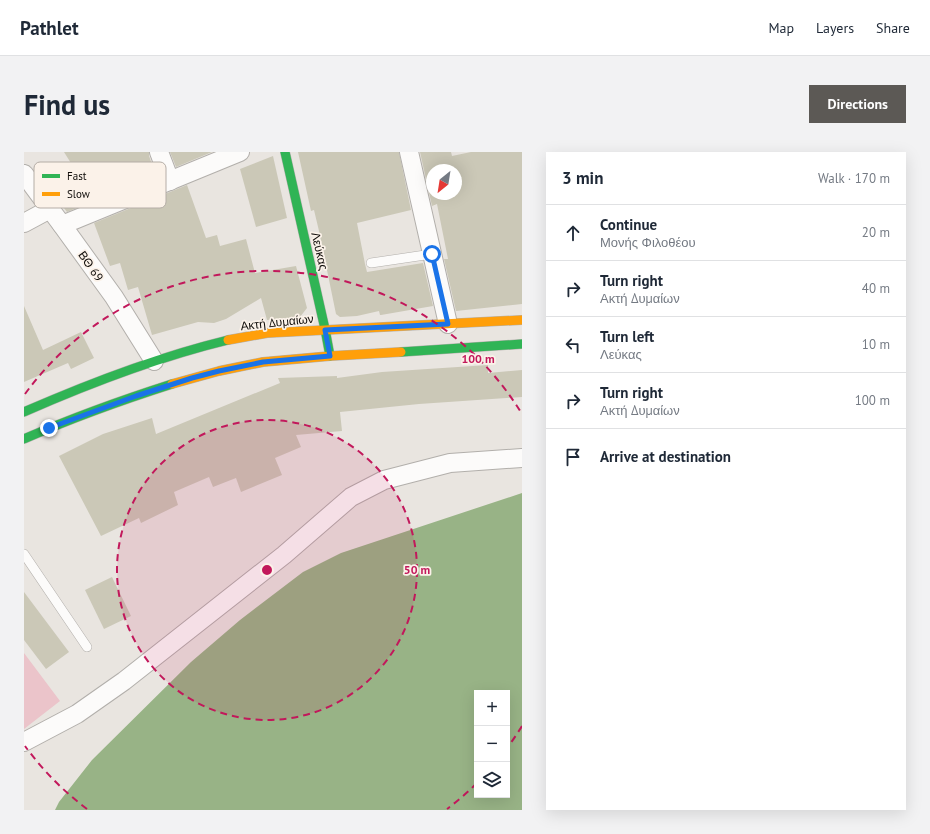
<!DOCTYPE html>
<meta charset="utf-8">
<style>
:root{--surface:#fff;--page:#f2f2f3;--text:#1f2937;--muted:#747a83;--line:#e0e1e3;--accent:#5c5955}
body{margin:0;font-family:"PT Sans",sans-serif;background:var(--page);color:var(--text)}
.controls{position:absolute;right:12px;bottom:12px;display:grid;overflow:hidden;border-radius:0px;box-shadow:0 4px 16px #0002}
.controls button{width:36px;height:36px;display:grid;place-items:center;padding:0;border:0;border-bottom:1px solid var(--line);background:var(--surface);color:var(--text);font:20px sans-serif}
.compass{position:absolute;left:402px;top:12px;width:36px;height:36px;border-radius:50%;background:var(--surface);box-shadow:0 4px 16px #0002;rotate:210deg}
.stop{position:absolute;width:12px;height:12px;margin:-9px;border:3px solid #1a73e8;border-radius:50%;background:#fff}
.stop.end{background:#1a73e8;border-color:#fff;box-shadow:0 1px 4px #0008}
.list{margin:0;padding:0;list-style:none}
h2{display:flex;justify-content:space-between;align-items:center;height:52px;margin:0;padding:0 16px;font-size:17px}
h2 small{font-size:13px;font-weight:400;color:var(--muted)}
.list li{display:grid;grid-template-columns:26px 1fr auto;gap:12px;align-items:center;box-sizing:border-box;height:56px;padding:0 16px;border-top:1px solid var(--line)}
.list b{display:block;font-size:15px;white-space:nowrap}
.list p{margin:0;font-size:13px;white-space:nowrap;color:var(--muted)}
.list em{font-size:13px;font-style:normal;color:var(--muted)}
.icon{flex:none;width:22px;height:22px;fill:none;stroke:currentColor;stroke-width:2;stroke-linecap:round;stroke-linejoin:round}
.map{position:relative;flex:none;width:498px;height:658px;overflow:hidden;border-radius:0px}
header{display:flex;align-items:center;gap:24px;box-sizing:border-box;height:56px;padding:0 20px;background:var(--surface);border-bottom:1px solid var(--line)}
header strong{font-size:19px}
nav{display:flex;gap:22px;margin-inline-start:auto;font-size:14px}
.intro{display:flex;align-items:center;justify-content:space-between;box-sizing:border-box;height:96px;padding:0 24px}
h1{margin:0;font-size:28px}
.button{padding:10px 18px;border-radius:0px;background:var(--accent);color:#fff;font-size:14px;font-weight:700}
main{display:flex;gap:24px;padding:0 24px}
aside{flex:1;background:var(--surface);border-radius:0px;box-shadow:0 4px 16px #0002}
.map>svg:first-child{display:block}
</style>
<header>
<strong>Pathlet</strong>
<nav><a>Map</a><a>Layers</a><a>Share</a></nav>
</header>
<div class="intro"><h1>Find us</h1><a class="button">Directions</a></div>
<main>
<div class="map">
<svg width="498" height="658" viewBox="0 0 498 658">
<rect width="100%" height="100%" fill="#e9e5e0"/>
<path fill="#ebc4ca" d="M 0,501 L 36,549 L 0,577 Z"/>
<path fill="#98b386" fill-rule="evenodd" d="M 498,341 L 498,658 L 31,658 L 35,650 L 68,608 L 167,510 L 216,468 L 279,420 L 317,401 ZM 453,541 L 483,541 L 483,643 L 453,643 Z"/>
<g fill="#cbc8b7" fill-rule="evenodd">
<path d="M 40,0 L 125,0 L 125,4 L 132,23 L 43,60 L 28,40 L 33,38 L 28,25 L 50,16 Z"/>
<path d="M 146,0 L 188,0 L 152,15 Z"/>
<path d="M 274,0 L 375,0 L 387,58 L 333,71 L 341,112 L 343,120 L 399,111 L 409,154 L 357,163 L 356,163 L 355,159 L 333,164 L 316,165 L 312,162 L 295,79 L 290,58 L 287,59 Z"/>
<path d="M 396,0 L 427,0 L 428,4 L 447,0 L 498,0 L 498,152 L 432,159 L 420,107 L 424,107 L 413,52 L 408,54 ZM 408,18 L 432,18 L 432,42 L 408,42 Z"/>
<path d="M 249,4 L 263,66 L 232,75 L 216,17 Z"/>
<path d="M 163,33 L 182,86 L 193,83 L 196,94 L 222,87 L 231,121 L 272,114 L 283,156 L 276,165 L 243,168 L 237,146 L 202,167 L 190,171 L 174,170 L 128,183 L 114,135 L 104,138 L 96,111 L 86,114 L 70,71 Z"/>
<path d="M 0,154 L 19,198 L 57,180 L 70,206 L 47,217 L 44,211 L 0,230 Z"/>
<path d="M 464,213 L 464,221 L 498,218 L 498,245 L 395,252 L 316,260 L 318,279 L 272,283 L 277,295 L 251,306 L 258,323 L 217,340 L 212,326 L 189,335 L 185,325 L 150,340 L 154,353 L 117,371 L 115,366 L 77,384 L 35,304 L 79,282 L 128,266 L 132,282 L 256,231 L 254,226 L 313,224 L 313,226 L 358,220 Z"/>
<path d="M 88,425 L 107,464 L 80,477 L 61,438 Z"/>
<path d="M 0,440 L 45,500 L 22,517 L 0,488 Z"/>
</g>
<g fill="none" stroke-linecap="round" stroke-linejoin="round">
<defs>
<g id="lane">
<path d="M 347,111 L 408,102"/>
<path d="M 0,402 L 63,495"/>
</g>
<g id="street">
<path d="M 135,0 L 146,29"/>
<path d="M 385,0 L 424,172"/>
<path d="M 0,22 L 38,73 L 90,145 L 130,209"/>
<path d="M 0,71 L 26,57"/>
<path d="M 38,73 L 216,0"/>
<path d="M 0,590 L 53,562 L 100,529 L 260,403 L 327,345 L 360,328 L 426,311 L 498,306"/>
</g>
<g id="fast">
<path d="M 261,0 L 301,177 L 306,204"/>
<path d="M 377,200 L 498,192"/>
<path d="M 0,260 C 66,231 134,205 204,188"/>
<path d="M 0,287 C 48,266 98,248 148,232"/>
</g>
<g id="slow">
<path d="M 204,188 L 243,181 L 498,168"/>
<path d="M 148,232 L 195,219 L 239,210 L 306,204 L 377,200"/>
</g>
</defs>
<use href="#lane" stroke="#b2afab" stroke-width="10"/>
<use href="#street" stroke="#b2afab" stroke-width="20"/>
<use href="#fast" stroke="#b2afab" stroke-width="10"/>
<use href="#slow" stroke="#b2afab" stroke-width="10"/>
<use href="#lane" stroke="#fcfbfa" stroke-width="9"/>
<use href="#street" stroke="#fcfbfa" stroke-width="18"/>
<use href="#fast" stroke="#30b455" stroke-width="9"/>
<use href="#slow" stroke="#ff9f0a" stroke-width="9"/>
</g>
<g fill="none" stroke-linecap="round" stroke-linejoin="round">
<path stroke="#1a73e8" stroke-width="5" d="M 25,276 L 112,244 L 168,226 L 195,219 L 239,210 L 306,204 L 301,178 L 424,172 L 408,102"/>
</g>
<circle cx="243" cy="418" r="150" fill="#c2185b" fill-opacity=".12"/>
<g fill="none" stroke="#c2185b" stroke-width="2" stroke-dasharray="7 5">
<circle cx="243" cy="418" r="150"/>
<path d="M498 574A299 299 0 0 1 483 596M453 631A299 299 0 0 1 423 657M63 657A299 299 0 0 1 1 594M1 242A299 299 0 0 1 498 262"/>
</g>
<g text-anchor="middle" dominant-baseline="central" stroke-width="3.5" stroke-linejoin="round" paint-order="stroke">
<g font-size="12" fill="#100d0a" stroke="#fbf2e9">
<text transform="translate(296 99) rotate(77)">Λεύκας</text>
<text transform="translate(67 114) rotate(55)">ΒΘ 69</text>
<text transform="translate(253 170) rotate(-6)">Ακτή Δυμαίων</text>
</g>
</g>
<rect x="10" y="10" width="132" height="46" rx="6" fill="#fbf2e9" stroke="#b4ada6" stroke-width="1"/>
<rect x="18" y="22" width="18" height="4" fill="#30b455"/>
<rect x="18" y="40" width="18" height="4" fill="#ff9f0a"/>
<g font-size="11" fill="#100d0a">
<text x="43" y="28">Fast</text>
<text x="43" y="46">Slow</text>
</g>
<circle cx="243" cy="418" r="6" fill="#c2185b" stroke="#fbf2e9" stroke-width="2"/>
<g font-size="12" text-anchor="middle" font-weight="bold" fill="#c2185b" stroke="#fbf2e9" stroke-width="3.5" stroke-linejoin="round" paint-order="stroke">
<text x="454" y="211">100 m</text>
<text x="393" y="422">50 m</text>
</g>
</svg>
<div class="controls">
<button>+</button>
<button>−</button>
<button><svg class="icon" aria-label="layers" viewBox="0 0 24 24"><path d="M12 4l9 5-9 5-9-5zM3 14l9 5 9-5"/></svg></button>
</div>
<svg class="compass" viewBox="-18 -18 36 36"><path d="M0-13l5 13h-10z" fill="#e53935"/><path d="M0 13l5-13h-10z" fill="#747a83"/></svg>
<div class="stop" style="left:408px;top:102px"></div>
<div class="stop end" style="left:25px;top:276px"></div>
</div>
<aside>
<h2>3 min<small>Walk · 170 m</small></h2>
<ul class="list">
<li><svg class="icon" aria-label="ahead" viewBox="0 0 24 24"><path d="M12 20V5M6 11l6-6 6 6"/></svg><div><b>Continue</b><p>Μονής Φιλοθέου</p></div><em>20 m</em></li>
<li><svg class="icon" aria-label="right" viewBox="0 0 24 24"><path d="M7 20v-9h11M14 6l5 5-5 5"/></svg><div><b>Turn right</b><p>Ακτή Δυμαίων</p></div><em>40 m</em></li>
<li><svg class="icon" aria-label="left" viewBox="0 0 24 24"><path d="M17 20v-9H6M10 6l-5 5 5 5"/></svg><div><b>Turn left</b><p>Λεύκας</p></div><em>10 m</em></li>
<li><svg class="icon" aria-label="right" viewBox="0 0 24 24"><path d="M7 20v-9h11M14 6l5 5-5 5"/></svg><div><b>Turn right</b><p>Ακτή Δυμαίων</p></div><em>100 m</em></li>
<li><svg class="icon" aria-label="arrive" viewBox="0 0 24 24"><path d="M6 21V4h12l-3 4 3 4H6"/></svg><div><b>Arrive at destination</b></div></li>
</ul>
</aside>
</main>
